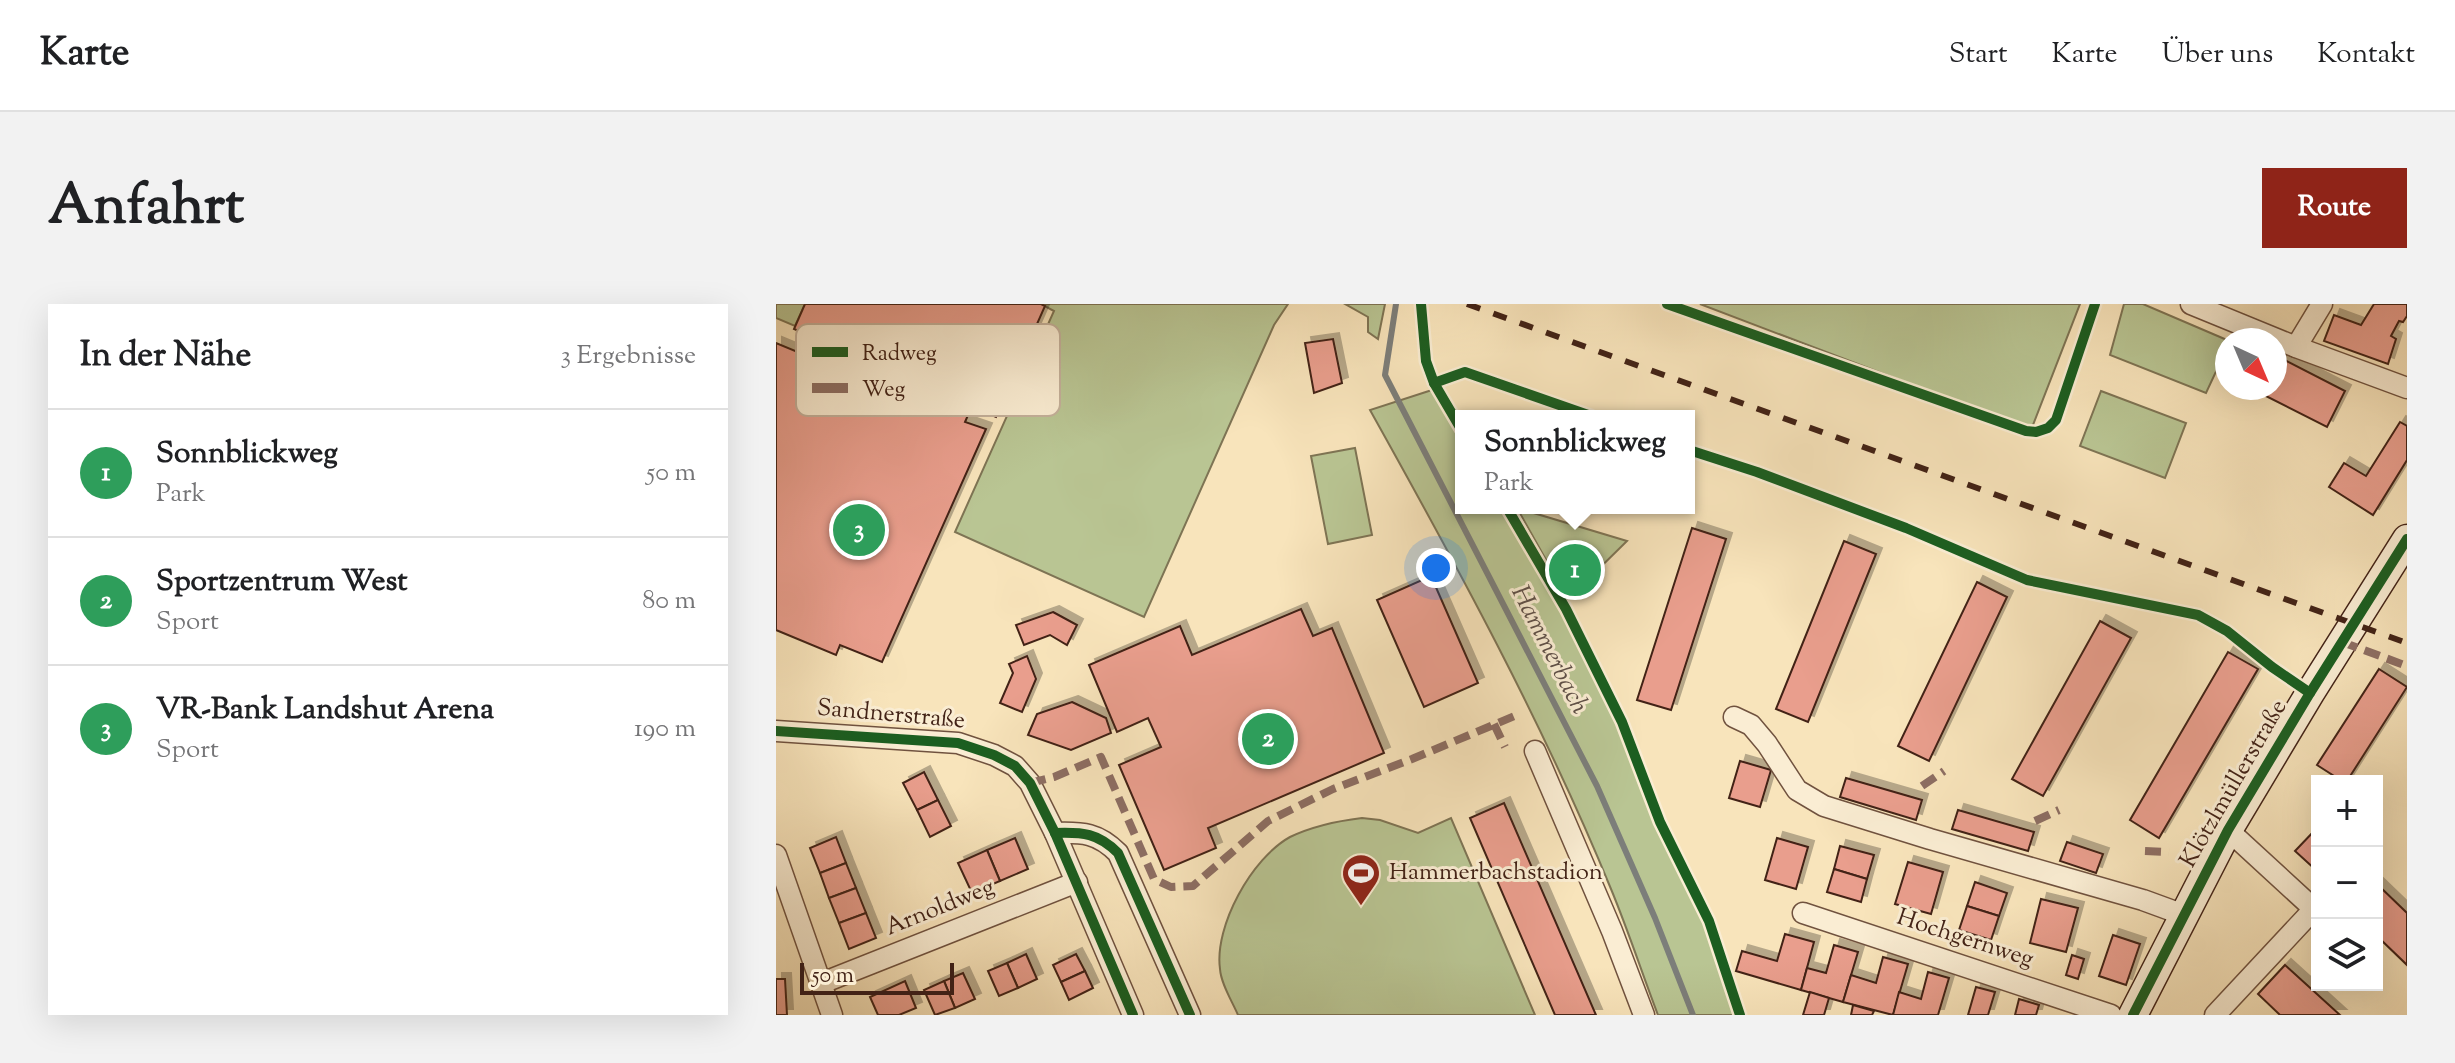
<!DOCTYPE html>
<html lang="de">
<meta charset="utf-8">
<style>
:root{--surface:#fff;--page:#f2f2f2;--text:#202124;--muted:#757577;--line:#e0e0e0;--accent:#8f2418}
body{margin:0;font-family:"Sorts Mill Goudy",serif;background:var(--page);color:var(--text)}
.controls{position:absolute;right:24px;bottom:24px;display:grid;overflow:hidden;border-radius:0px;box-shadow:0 8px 32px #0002}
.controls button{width:72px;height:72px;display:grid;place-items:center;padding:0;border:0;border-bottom:2px solid var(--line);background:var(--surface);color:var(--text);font:40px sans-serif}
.compass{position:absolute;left:1439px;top:24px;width:72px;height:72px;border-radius:50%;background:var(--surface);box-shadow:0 8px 32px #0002;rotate:136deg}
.scale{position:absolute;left:24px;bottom:20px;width:154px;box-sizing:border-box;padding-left:8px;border:4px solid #422216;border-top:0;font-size:22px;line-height:28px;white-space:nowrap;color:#422216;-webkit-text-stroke:6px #faedd3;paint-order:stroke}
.you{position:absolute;left:660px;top:264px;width:28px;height:28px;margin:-20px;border:6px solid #fff;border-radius:50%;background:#1a73e8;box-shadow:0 0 0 12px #1a73e833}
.badge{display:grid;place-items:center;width:52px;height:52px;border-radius:50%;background:var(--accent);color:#fff;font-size:26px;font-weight:700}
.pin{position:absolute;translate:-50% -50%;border:4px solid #fff;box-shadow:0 2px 8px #0006}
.popup{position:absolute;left:679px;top:106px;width:240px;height:104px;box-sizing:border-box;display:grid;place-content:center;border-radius:0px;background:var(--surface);filter:drop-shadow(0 2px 6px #0005);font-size:26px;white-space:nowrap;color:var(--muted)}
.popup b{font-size:30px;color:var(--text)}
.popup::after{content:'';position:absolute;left:50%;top:100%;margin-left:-16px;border:16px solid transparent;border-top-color:var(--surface)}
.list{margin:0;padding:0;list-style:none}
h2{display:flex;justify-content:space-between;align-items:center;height:104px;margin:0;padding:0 32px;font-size:34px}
h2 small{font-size:26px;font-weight:400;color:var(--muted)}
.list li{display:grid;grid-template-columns:52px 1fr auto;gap:24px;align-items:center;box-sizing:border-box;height:128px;padding:0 32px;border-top:2px solid var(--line)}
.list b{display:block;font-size:30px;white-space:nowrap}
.list p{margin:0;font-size:26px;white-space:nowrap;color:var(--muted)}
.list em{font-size:26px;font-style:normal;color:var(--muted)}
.icon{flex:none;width:44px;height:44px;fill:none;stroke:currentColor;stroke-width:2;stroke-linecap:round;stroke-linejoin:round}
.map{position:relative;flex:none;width:1631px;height:711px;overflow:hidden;border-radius:0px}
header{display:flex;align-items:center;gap:48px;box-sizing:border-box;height:112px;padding:0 40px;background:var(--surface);border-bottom:2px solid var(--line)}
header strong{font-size:38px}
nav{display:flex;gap:44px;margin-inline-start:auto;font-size:28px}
.intro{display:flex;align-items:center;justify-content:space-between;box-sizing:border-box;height:192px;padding:0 48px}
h1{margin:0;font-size:56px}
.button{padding:20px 36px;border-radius:0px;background:var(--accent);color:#fff;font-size:28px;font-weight:700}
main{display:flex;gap:48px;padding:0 48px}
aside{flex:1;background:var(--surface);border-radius:0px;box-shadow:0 8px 32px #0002}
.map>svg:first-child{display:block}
</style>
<header>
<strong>Karte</strong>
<nav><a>Start</a><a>Karte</a><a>Über uns</a><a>Kontakt</a></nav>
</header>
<div class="intro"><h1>Anfahrt</h1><a class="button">Route</a></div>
<main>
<aside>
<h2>In der Nähe<small>3 Ergebnisse</small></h2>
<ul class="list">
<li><span class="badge" style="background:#2e9e5b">1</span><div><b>Sonnblickweg</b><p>Park</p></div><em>50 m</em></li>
<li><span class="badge" style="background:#2e9e5b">2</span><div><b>Sportzentrum West</b><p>Sport</p></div><em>80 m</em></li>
<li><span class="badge" style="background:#2e9e5b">3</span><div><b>VR-Bank Landshut Arena</b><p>Sport</p></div><em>190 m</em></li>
</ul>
</aside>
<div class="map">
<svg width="1631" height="711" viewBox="0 0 1631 711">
<defs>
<filter id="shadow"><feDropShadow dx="6" dy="-6" stdDeviation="0" flood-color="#0004"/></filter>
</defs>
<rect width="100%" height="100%" fill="#f8e4bb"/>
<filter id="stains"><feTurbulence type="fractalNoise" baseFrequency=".0025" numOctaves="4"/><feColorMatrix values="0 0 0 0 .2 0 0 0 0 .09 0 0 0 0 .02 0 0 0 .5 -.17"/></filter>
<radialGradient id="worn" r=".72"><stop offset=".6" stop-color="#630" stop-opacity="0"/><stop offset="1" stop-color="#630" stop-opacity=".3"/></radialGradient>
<g fill="#b9c593" stroke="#7e7454" stroke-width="2">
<path d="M 0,0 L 29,0 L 19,22 L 0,14 Z"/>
<path d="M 265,0 L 512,0 L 498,21 L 368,313 L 179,228 L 278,7 Z"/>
<path d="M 569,0 L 609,0 L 602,35 L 592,28 L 592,13 Z"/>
<path d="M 924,0 L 1304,0 L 1255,126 Z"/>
<path d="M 1348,0 L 1367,0 L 1451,36 L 1451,44 L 1430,89 L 1334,51 Z"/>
<path d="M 656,86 L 685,136 L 685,204 L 725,204 L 791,316 L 844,425 L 884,527 L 935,633 L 961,711 L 882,711 C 866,669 852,626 835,585 C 767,419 681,262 594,106 Z"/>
<path d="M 1325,87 L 1410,119 L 1389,174 L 1304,142 Z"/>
<path d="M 579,144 L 596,231 L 552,240 L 535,152 Z"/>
<path d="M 741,204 L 851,237 L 792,295 Z"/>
<path d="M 586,514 L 604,516 L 642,529 L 675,514 L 759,711 L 462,711 C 456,697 445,680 444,665 C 438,622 476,554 514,533 C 537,522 561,517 586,514 Z"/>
</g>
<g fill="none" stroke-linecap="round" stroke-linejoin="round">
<path stroke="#7c7e7a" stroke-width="6" d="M 620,0 L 609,71 L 821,482 L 879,614 L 917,711"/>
</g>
<g fill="#e99e8d" stroke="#422216" stroke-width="2" filter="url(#shadow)">
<path d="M 29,0 L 265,0 L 269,2 L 220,113 L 18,25 Z"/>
<path d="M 1598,0 L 1631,0 L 1631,12 L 1627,18 L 1623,17 L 1615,32 L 1620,35 L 1612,60 L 1548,37 L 1558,11 L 1585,21 Z"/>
<path d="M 557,35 L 566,79 L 538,89 L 529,39 Z"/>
<path d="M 43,38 L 196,102 L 189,118 L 210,125 L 106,358 L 64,341 L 60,351 L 0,326 L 0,39 L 36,54 Z"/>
<path d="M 1499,51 L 1569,87 L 1551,123 L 1476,85 L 1499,84 Z"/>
<path d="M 1624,118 L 1631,122 L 1631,156 L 1597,211 L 1553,183 L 1568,159 L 1590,172 Z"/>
<path d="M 916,224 L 950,235 L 895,406 L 861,396 Z"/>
<path d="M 1068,237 L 1100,250 L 1032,418 L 1000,405 Z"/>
<path d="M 655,272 L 702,379 L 648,403 L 601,296 Z"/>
<path d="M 1201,278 L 1231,293 L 1153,457 L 1122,442 Z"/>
<path d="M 525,305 L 537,332 L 556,324 L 608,449 L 432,524 L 440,544 L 388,566 L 343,461 L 385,443 L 372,414 L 341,428 L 313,361 L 404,322 L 416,351 Z"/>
<path d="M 277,308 L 301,321 L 291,341 L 274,331 L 248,341 L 240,321 Z"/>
<path d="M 1324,317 L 1355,334 L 1267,492 L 1236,475 Z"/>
<path d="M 1452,348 L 1482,365 L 1383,534 L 1354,516 Z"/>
<path d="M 251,352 L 260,375 L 246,408 L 224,399 L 237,369 L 233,360 Z"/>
<path d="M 1603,365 L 1631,383 L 1571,477 L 1566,477 L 1541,461 Z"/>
<path d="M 296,398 L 330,414 L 335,429 L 295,446 L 252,431 L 261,410 Z"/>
<path d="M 964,457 L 995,466 L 984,503 L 953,494 Z"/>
<path d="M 148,468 L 162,496 L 141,506 L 127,479 Z"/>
<path d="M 1070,474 L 1146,496 L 1140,516 L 1064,493 Z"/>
<path d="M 162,496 L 175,522 L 154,533 L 141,506 Z"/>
<path d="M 728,499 L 820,711 L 779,711 L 694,514 Z"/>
<path d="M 1182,506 L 1258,528 L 1252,547 L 1176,525 Z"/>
<path d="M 1541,524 L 1541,567 L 1519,547 Z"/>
<path d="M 60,533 L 70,559 L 44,569 L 34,544 Z"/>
<path d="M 239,534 L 252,565 L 224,577 L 211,546 Z"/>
<path d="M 1001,534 L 1032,543 L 1020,585 L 989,576 Z"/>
<path d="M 1291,538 L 1327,550 L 1320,569 L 1284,557 Z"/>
<path d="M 1064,542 L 1098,551 L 1091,575 L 1058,565 Z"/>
<path d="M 211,546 L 224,577 L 196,589 L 182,559 Z"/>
<path d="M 1132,558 L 1167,568 L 1155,610 L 1119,600 Z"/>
<path d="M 70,559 L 80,584 L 53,594 L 44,569 Z"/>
<path d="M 1058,565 L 1091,575 L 1085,598 L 1051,588 Z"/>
<path d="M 1199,578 L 1231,589 L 1223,612 L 1191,602 Z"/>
<path d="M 1601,580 L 1631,609 L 1631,661 L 1601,632 Z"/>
<path d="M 80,584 L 90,609 L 63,619 L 53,594 Z"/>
<path d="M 1265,595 L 1302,604 L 1290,648 L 1254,639 Z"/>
<path d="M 1191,602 L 1223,612 L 1215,636 L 1183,626 Z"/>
<path d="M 90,609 L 100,634 L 73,645 L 63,619 Z"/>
<path d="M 1009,630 L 1038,638 L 1025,686 L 960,667 L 966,647 L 1001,657 Z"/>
<path d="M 1337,631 L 1364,640 L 1350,681 L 1323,672 Z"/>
<path d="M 1058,641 L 1082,648 L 1067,698 L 1025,686 L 1031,664 L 1050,669 Z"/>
<path d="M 250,650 L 261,675 L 242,684 L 231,659 Z"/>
<path d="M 300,650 L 309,667 L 285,678 L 277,661 Z"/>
<path d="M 1296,651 L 1308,655 L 1302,675 L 1290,671 Z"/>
<path d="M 1107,653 L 1132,660 L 1117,711 L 1067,698 L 1075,671 L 1100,679 Z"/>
<path d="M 231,659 L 242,684 L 223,692 L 212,667 Z"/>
<path d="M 1509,661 L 1564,711 L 1504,711 L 1482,690 Z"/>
<path d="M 309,667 L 317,684 L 293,696 L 285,678 Z"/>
<path d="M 1152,668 L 1173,674 L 1162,711 L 1117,711 L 1123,688 L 1145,695 Z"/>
<path d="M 187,669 L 199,695 L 179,704 L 168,677 Z"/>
<path d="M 0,675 L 9,675 L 11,711 L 0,711 Z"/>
<path d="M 129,677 L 140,704 L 123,711 L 102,711 L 94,693 Z"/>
<path d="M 168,677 L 179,704 L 159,711 L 148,686 Z"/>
<path d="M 1200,683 L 1219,688 L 1212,711 L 1192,711 Z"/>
<path d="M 1034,688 L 1053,694 L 1048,711 L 1027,711 Z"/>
<path d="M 1243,695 L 1263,701 L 1260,711 L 1239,711 Z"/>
<path d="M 1077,701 L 1098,707 L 1096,711 L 1075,711 Z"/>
</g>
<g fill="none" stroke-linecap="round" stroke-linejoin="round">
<defs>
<g id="street">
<path d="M 1415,0 L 1520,43 L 1631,84"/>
<path d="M 1520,43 L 1546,0"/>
<path d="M 958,413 L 975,421 L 991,440 L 1021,486 L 1048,502 L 1154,535 L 1367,596 L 1408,611"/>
<path d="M 0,427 L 182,439 L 218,451 L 239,462 L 254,479 L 279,529 L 357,711"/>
<path d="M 759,447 L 836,627 L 868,711"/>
<path d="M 279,529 C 307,528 322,529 342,549 L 414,711"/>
<path d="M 0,551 L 56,711"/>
<path d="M 1027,609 L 1335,711"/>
<path d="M 46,679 L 301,578"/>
<path d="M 1439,711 L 1538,605 L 1452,526"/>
</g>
<path id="secondary" d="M 1357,711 L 1452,526 L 1534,389 L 1631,235"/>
</defs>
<use href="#street" stroke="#70523f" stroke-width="23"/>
<use href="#secondary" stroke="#422216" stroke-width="31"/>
<use href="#street" stroke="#faedd3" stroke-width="20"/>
<use href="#secondary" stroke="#faedd3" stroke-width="28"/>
<path stroke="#422216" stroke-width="6" stroke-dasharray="14 14" stroke-linecap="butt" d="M 691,0 L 1631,339"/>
<g stroke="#8d6e63" stroke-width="8" stroke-dasharray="16 8" stroke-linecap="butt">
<path d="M 1566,338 L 1631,362"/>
<path d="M 718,420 L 729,443"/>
<path d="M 254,479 L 278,473 L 325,453 L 378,575 L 395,583 L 417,582 L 492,517 L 557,485 L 636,455 L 741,411"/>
<path d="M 1146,482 L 1168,467"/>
<path d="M 1259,517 L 1283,506"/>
<path d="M 1369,547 L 1393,548"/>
</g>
<defs>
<g id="cycleway">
<path d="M 645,0 L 650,57 L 658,79 L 685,125"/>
<path d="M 891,0 L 1250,127 L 1260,128 L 1272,124 L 1280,116 L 1319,0"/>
<path d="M 658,79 L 689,68 L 815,112"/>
<path d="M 913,146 L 981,168 L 1130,224 L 1251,276 L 1422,311 L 1451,327 L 1496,363 L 1534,389"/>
<path d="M 731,204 L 790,305 L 846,418 L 884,518 L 933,617 L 964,711"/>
<path d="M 0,427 L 182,439 L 218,451 L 239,462 L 254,479 L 279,529 L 357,711"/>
<path d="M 279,529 C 307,528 322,529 342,549 L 414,711"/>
<path d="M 1357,711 L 1452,526 L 1534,389 L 1631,235"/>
</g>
</defs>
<use href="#cycleway" stroke="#faedd3" stroke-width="15"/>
<use href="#cycleway" stroke="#1b5e20" stroke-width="10"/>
</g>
<defs>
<symbol id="stadium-pin" viewBox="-11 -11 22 30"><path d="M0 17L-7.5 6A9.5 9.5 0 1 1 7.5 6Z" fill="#8f2418" stroke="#faedd3"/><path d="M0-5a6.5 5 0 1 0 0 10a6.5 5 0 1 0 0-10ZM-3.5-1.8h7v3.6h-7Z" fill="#fff"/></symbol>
</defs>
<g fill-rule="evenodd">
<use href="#stadium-pin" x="563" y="547" width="44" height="60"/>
</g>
<g text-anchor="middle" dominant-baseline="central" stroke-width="6" stroke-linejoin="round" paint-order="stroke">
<g font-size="24" fill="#422216" stroke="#faedd3">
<text transform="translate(115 411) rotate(5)">Sandnerstraße</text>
<text transform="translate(1458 480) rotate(-60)">Klötzlmüllerstraße</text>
<text transform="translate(164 604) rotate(-22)">Arnoldweg</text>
<text transform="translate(1189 635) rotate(18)">Hochgernweg</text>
</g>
<g font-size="24" fill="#422216" stroke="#faedd3" text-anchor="start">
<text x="613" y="569">Hammerbachstadion</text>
</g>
<g font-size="26" font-style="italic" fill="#5f5048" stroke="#faedd3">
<text transform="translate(773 346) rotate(63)">Hammerbach</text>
</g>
</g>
<rect x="20" y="20" width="264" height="92" rx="12" fill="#faedd3" stroke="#c3b09a" stroke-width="2"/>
<rect x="36" y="43" width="36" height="10" fill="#1b5e20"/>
<rect x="36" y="79" width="36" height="10" fill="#8d6e63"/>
<g font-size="22" fill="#422216">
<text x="86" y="56">Radweg</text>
<text x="86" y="92">Weg</text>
</g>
<rect width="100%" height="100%" filter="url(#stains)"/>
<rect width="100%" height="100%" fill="url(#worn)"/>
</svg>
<div class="controls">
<button>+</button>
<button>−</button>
<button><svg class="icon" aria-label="layers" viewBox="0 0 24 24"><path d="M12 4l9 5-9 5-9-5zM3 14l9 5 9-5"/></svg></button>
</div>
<svg class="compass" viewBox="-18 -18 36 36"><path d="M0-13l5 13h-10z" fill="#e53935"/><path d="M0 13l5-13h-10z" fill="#757577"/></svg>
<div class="scale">50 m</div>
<div class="you"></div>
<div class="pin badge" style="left:799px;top:266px;background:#2e9e5b">1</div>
<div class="popup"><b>Sonnblickweg</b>Park</div>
<div class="pin badge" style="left:492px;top:435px;background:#2e9e5b">2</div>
<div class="pin badge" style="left:83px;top:226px;background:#2e9e5b">3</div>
</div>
</main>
